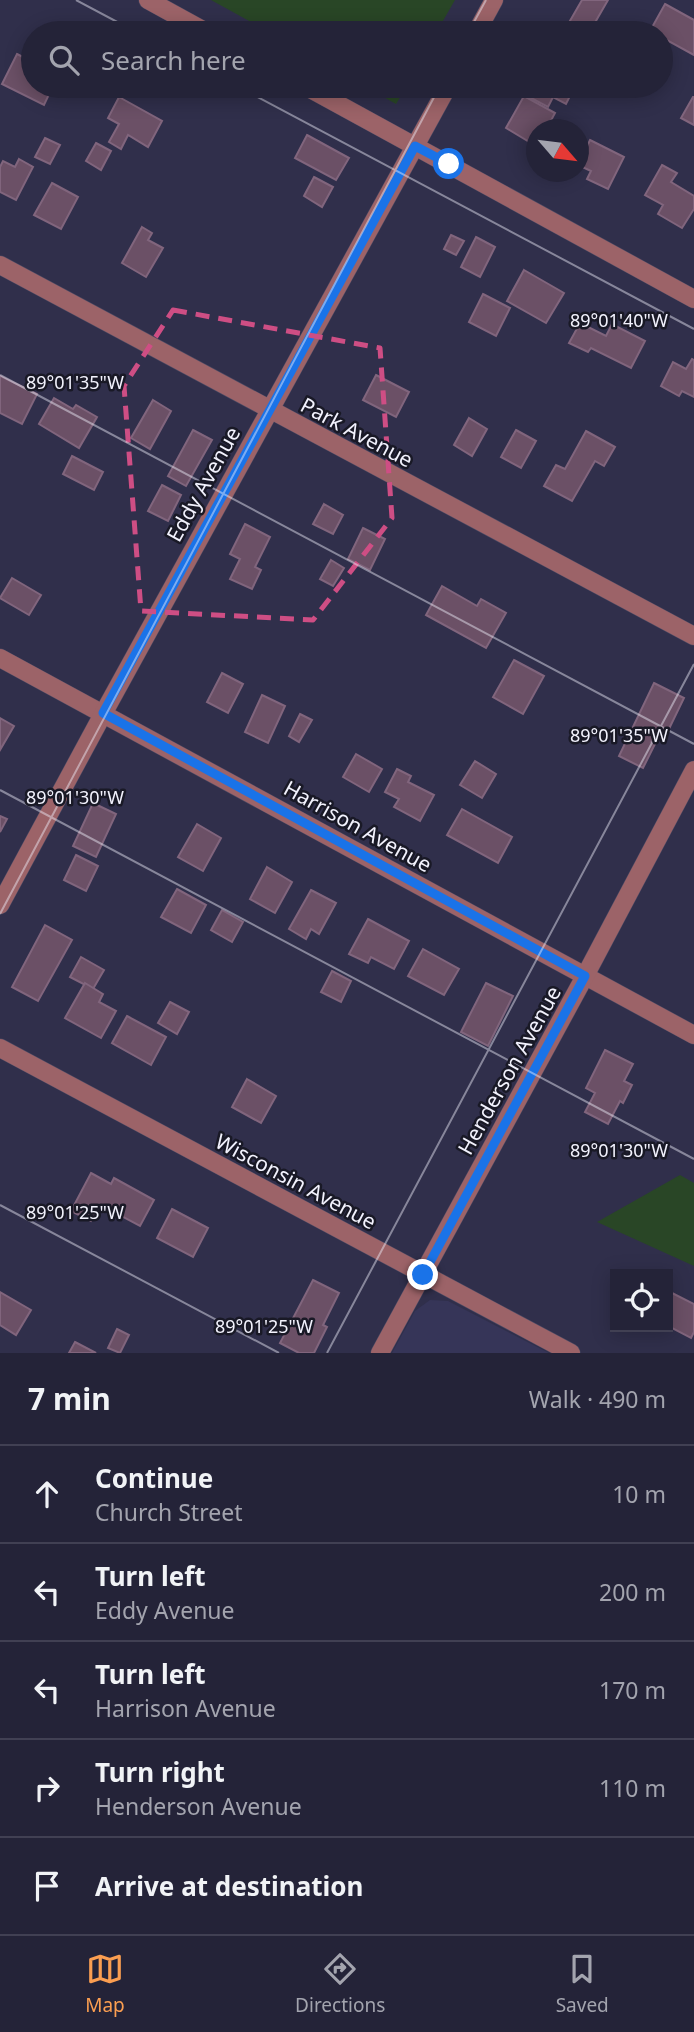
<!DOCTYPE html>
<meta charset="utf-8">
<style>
:root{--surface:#242338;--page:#2c2b40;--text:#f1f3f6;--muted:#a3a4ae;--line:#414053;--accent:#fb9e51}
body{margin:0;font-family:"Noto Sans",sans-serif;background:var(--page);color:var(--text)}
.controls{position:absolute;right:21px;bottom:21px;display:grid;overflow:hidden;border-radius:0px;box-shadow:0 4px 18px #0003}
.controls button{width:63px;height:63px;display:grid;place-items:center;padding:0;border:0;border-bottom:2px solid var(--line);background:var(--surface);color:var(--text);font:35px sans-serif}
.compass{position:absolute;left:526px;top:119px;width:63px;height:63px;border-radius:50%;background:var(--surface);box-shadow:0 4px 18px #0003;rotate:118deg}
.stop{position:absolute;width:21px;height:21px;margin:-16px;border:5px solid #1a73e8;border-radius:50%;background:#fff}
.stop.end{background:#1a73e8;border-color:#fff;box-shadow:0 2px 7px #0008}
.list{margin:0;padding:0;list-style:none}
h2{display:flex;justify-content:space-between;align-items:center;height:91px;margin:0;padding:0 28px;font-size:30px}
h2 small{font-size:23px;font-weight:400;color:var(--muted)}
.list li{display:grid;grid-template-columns:46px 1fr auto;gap:21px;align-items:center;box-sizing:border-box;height:98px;padding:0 28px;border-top:2px solid var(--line)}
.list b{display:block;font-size:26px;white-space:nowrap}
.list p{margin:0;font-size:23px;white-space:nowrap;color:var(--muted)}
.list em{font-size:23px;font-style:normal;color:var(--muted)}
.icon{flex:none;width:38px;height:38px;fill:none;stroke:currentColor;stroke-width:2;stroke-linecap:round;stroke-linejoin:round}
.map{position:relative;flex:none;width:694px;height:1353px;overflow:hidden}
.search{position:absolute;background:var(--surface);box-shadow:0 4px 18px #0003;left:21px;right:21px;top:21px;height:77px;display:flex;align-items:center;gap:18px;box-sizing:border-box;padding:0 24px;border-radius:38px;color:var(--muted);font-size:26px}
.sheet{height:581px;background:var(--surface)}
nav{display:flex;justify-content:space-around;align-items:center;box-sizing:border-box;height:98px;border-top:2px solid var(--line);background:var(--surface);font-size:19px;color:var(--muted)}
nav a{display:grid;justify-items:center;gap:4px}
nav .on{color:var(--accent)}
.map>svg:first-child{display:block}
</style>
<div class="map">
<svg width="694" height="1353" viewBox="0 0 694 1353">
<rect width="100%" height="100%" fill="#302f4b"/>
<path fill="#363558" d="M 430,1300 L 448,1301 L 549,1353 L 392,1353 L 415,1311 Z"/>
<g fill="#294626">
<path d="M 211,0 L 455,0 L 436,33 L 271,33 Z"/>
<path d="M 364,86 L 407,86 L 396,104 Z"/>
<path d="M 680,1175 L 694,1183 L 694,1266 L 597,1222 Z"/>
</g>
<g fill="#6b5066" stroke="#81657d" stroke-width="2">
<path d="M 582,0 L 608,0 L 589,33 L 563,33 Z"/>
<path d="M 665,4 L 694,20 L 694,55 L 661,37 L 661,33 L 650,31 Z"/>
<path d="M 17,54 L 33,62 L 33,86 L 53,86 L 44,105 L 2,84 Z"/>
<path d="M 538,86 L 575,86 L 566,104 L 553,97 L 548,107 L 531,98 Z"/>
<path d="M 524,96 L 555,113 L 546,130 L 536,130 L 536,146 L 506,128 Z"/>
<path d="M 119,97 L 162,121 L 148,147 L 128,135 L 121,149 L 109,142 L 119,124 L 108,118 Z"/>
<path d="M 693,97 L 694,97 L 694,125 L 681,118 Z"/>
<path d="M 307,135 L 349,158 L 336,180 L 295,158 Z"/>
<path d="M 45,138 L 60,145 L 50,164 L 35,157 Z"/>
<path d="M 590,140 L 624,157 L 608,189 L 587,179 L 591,171 L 578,165 Z"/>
<path d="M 96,143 L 111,151 L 101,170 L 86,161 Z"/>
<path d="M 19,159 L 33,167 L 16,200 L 0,192 L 0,167 L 3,161 L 15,167 Z"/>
<path d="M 662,165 L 677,173 L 671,182 L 694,196 L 694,209 L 682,228 L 658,214 L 663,205 L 645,195 Z"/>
<path d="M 314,177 L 333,187 L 322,207 L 304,196 Z"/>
<path d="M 52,183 L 78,197 L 61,229 L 34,215 Z"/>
<path d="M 142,227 L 152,233 L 148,240 L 163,248 L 146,277 L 122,263 Z"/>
<path d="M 451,235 L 464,241 L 456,255 L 444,249 Z"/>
<path d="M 476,237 L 495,247 L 480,277 L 461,267 Z"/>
<path d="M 524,270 L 564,293 L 546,323 L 507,301 Z"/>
<path d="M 483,294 L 510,308 L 496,336 L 469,322 Z"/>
<path d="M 580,323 L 606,336 L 612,324 L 645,341 L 631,368 L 591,348 L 588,352 L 569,343 Z"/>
<path d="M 692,359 L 694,360 L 694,397 L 682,391 L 679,396 L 661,386 L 673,362 L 686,369 Z"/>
<path d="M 376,375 L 409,392 L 396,417 L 363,400 Z"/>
<path d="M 0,376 L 37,394 L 22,424 L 0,413 Z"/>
<path d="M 54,398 L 73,409 L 76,405 L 97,417 L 79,448 L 39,424 Z"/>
<path d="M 153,400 L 171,411 L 150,449 L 131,438 Z"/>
<path d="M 469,418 L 487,429 L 472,456 L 454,445 Z"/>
<path d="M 193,430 L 212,440 L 186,486 L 168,476 Z"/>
<path d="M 516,430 L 536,441 L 521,468 L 501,457 Z"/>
<path d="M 586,431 L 615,447 L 604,466 L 595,461 L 572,501 L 544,486 L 556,465 L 565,469 Z"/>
<path d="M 72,456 L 103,472 L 94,490 L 63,474 Z"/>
<path d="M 162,485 L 181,495 L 168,521 L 148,511 Z"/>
<path d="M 324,504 L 343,515 L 333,534 L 313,524 Z"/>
<path d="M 245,524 L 270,537 L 255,567 L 261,570 L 252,589 L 230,579 L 240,559 L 230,554 Z"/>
<path d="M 363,528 L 385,539 L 370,570 L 348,559 Z"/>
<path d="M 331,560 L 344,568 L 333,586 L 320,579 Z"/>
<path d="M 12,578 L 41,595 L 29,615 L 0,598 Z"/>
<path d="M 442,586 L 477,606 L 481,599 L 506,613 L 486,648 L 426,615 Z"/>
<path d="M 514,660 L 544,676 L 523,714 L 493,697 Z"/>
<path d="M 222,673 L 243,684 L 228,713 L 207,702 Z"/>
<path d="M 654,683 L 684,698 L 666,735 L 657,730 L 651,742 L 655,744 L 643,768 L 619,756 Z"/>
<path d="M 262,695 L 285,706 L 268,743 L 245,732 Z"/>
<path d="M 300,714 L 312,720 L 299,742 L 289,736 Z"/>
<path d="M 0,718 L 14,726 L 0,750 Z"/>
<path d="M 356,754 L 382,769 L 369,792 L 343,777 Z"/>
<path d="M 475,761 L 496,774 L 482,798 L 460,785 Z"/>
<path d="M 397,769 L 411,776 L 408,782 L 434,795 L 420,821 L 394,807 L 399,799 L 385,792 Z"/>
<path d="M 93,803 L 116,814 L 96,857 L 73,846 Z"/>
<path d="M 462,809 L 512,837 L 498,863 L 447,835 Z"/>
<path d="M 0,816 L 7,819 L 0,832 Z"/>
<path d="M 197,824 L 221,838 L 203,871 L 178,857 Z"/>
<path d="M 76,855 L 98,866 L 86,891 L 64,880 Z"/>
<path d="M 267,867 L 292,882 L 275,913 L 250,899 Z"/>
<path d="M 177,889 L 206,905 L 191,933 L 161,917 Z"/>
<path d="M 311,890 L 336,903 L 319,934 L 311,929 L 306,939 L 289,929 Z"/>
<path d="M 222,910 L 243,922 L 232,942 L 211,930 Z"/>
<path d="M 368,919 L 409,941 L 394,969 L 371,957 L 368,963 L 349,954 Z"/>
<path d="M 45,925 L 72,940 L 38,1001 L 12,987 Z"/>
<path d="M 423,949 L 459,969 L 444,995 L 408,976 Z"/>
<path d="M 81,957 L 104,970 L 93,989 L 70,977 Z"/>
<path d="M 332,971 L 351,981 L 341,1002 L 321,992 Z"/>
<path d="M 85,983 L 103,994 L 99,1002 L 116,1011 L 101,1038 L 65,1018 Z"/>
<path d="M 486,983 L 513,996 L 488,1046 L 461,1032 Z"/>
<path d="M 170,1002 L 189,1012 L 177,1034 L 158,1023 Z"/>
<path d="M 127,1016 L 166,1037 L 151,1065 L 112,1043 Z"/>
<path d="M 605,1050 L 633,1064 L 624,1081 L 632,1085 L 623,1103 L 620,1101 L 608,1124 L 585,1112 L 595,1093 L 586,1088 Z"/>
<path d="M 247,1079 L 276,1096 L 261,1123 L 232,1107 Z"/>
<path d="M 91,1173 L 111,1184 L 114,1178 L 154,1200 L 140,1226 L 101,1205 L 91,1221 L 71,1211 Z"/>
<path d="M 172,1209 L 208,1228 L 193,1257 L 157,1238 Z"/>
<path d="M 313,1280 L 339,1293 L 323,1325 L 327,1327 L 314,1353 L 299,1353 L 280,1343 Z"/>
<path d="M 0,1292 L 31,1310 L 16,1335 L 0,1325 Z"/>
<path d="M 672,1293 L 694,1304 L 694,1332 L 691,1338 L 668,1326 L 668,1302 Z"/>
<path d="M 117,1329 L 129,1335 L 120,1353 L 108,1348 Z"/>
<path d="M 75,1342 L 96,1353 L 69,1353 Z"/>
</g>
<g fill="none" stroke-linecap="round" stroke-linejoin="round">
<defs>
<g id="minor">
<path d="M 148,0 L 208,33"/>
<path d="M 476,33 L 494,0"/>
<path d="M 305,86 L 694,299"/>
<path d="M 0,658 L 694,1035"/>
<path d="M 0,905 L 103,714 L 448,86"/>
<path d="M 0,1048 L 571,1353"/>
<path d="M 380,1353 L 585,976 L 694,770"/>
</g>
<path id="tertiary" d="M 0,265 L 694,636"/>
</defs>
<use href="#minor" stroke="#4b4a64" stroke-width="19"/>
<use href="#tertiary" stroke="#4b4a64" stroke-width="19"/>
<use href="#minor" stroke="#9c6368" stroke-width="18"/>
<use href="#tertiary" stroke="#9c6368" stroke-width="18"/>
</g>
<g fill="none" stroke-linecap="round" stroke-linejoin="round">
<path stroke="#1a73e8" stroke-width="9" d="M 423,1275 L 585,976 L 103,713 L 415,146 L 449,164"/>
</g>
<path fill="none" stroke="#ce4e84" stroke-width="5" stroke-dasharray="14 9" stroke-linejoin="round" d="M 173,310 L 380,348 L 392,518 L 313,620 L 141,611 L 124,386 Z"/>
<path fill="none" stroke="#f2f2fd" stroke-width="2" stroke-opacity="0.45" d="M 76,0 L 138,33M 468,33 L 486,0M 237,86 L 694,329M 0,375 L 694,744M 0,790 L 694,1159M 0,914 L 440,86M 0,1205 L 279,1353M 327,1353 L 694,664"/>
<g text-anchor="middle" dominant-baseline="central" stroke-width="5" stroke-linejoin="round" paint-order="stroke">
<g font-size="21" fill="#f2f2fd" stroke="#191926">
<text transform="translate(357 432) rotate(28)">Park Avenue</text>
<text transform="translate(203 484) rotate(-61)">Eddy Avenue</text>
<text transform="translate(358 826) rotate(29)">Harrison Avenue</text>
<text transform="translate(509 1070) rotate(-61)">Henderson Avenue</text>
<text transform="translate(296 1181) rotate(28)">Wisconsin Avenue</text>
</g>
</g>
<g font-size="18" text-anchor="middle" fill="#f2f2fd" stroke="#191926" stroke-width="5" stroke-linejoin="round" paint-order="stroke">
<text x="619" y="327">89°01'40"W</text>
<text x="75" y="389">89°01'35"W</text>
<text x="619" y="742">89°01'35"W</text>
<text x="75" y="804">89°01'30"W</text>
<text x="619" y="1157">89°01'30"W</text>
<text x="75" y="1219">89°01'25"W</text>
<text x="264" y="1333">89°01'25"W</text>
</g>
</svg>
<div class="controls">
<button><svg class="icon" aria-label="locate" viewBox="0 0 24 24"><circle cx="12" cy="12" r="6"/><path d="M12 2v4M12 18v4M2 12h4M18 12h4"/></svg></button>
</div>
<svg class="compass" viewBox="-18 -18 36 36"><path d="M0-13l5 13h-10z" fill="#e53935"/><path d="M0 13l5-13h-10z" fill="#a3a4ae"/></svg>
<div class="stop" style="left:449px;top:164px"></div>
<div class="stop end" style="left:423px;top:1275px"></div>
<div class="search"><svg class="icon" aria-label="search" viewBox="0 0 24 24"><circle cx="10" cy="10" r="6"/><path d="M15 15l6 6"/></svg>Search here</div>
</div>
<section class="sheet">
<h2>7 min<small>Walk · 490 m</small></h2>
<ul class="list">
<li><svg class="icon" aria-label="ahead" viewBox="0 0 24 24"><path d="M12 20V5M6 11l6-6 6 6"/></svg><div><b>Continue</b><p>Church Street</p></div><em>10 m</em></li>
<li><svg class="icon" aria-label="left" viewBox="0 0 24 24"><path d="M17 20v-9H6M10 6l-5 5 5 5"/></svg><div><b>Turn left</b><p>Eddy Avenue</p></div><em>200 m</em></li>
<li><svg class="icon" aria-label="left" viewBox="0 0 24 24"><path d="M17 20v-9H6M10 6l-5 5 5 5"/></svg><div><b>Turn left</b><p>Harrison Avenue</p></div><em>170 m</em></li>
<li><svg class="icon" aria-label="right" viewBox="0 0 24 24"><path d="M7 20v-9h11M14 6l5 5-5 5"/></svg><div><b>Turn right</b><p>Henderson Avenue</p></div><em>110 m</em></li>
<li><svg class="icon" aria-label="arrive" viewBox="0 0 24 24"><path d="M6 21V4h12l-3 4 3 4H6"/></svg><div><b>Arrive at destination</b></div></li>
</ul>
</section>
<nav>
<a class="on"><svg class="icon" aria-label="map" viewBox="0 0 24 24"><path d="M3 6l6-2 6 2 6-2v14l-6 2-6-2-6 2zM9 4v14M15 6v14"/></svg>Map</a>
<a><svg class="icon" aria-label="directions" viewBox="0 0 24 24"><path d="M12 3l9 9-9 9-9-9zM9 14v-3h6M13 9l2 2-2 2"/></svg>Directions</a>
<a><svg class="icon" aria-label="saved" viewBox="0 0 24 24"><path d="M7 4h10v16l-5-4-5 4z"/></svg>Saved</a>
</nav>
